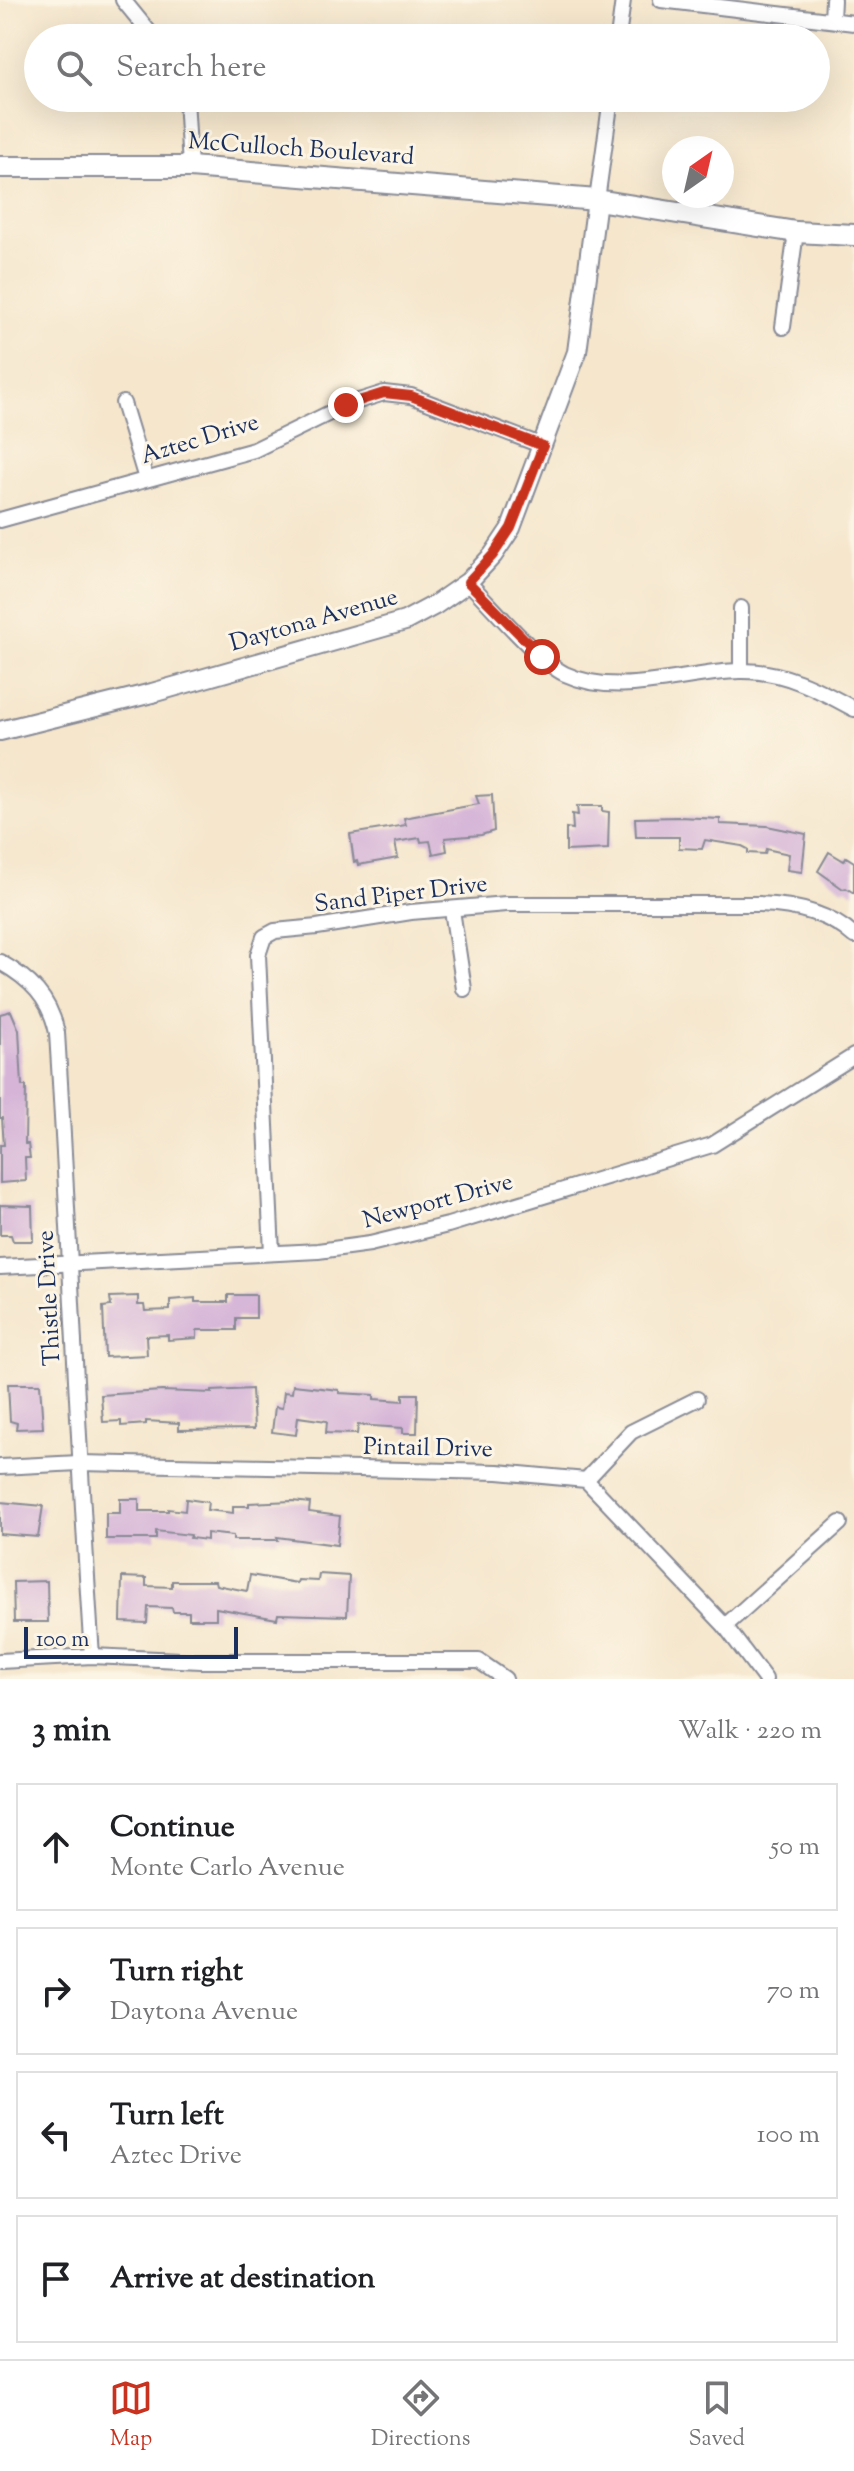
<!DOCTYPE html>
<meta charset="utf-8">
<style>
:root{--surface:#fff;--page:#f2f2f2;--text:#202124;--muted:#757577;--line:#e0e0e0;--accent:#c8321e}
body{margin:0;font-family:"Sorts Mill Goudy",serif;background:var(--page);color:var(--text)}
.compass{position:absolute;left:662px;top:136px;width:72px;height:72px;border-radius:50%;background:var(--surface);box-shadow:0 8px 32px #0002;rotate:34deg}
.scale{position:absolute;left:24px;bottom:20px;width:214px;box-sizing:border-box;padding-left:8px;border:4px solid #1b2f5e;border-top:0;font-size:22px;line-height:28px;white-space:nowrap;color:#1b2f5e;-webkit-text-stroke:6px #fcf5e5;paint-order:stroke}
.stop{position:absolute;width:24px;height:24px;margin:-18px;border:6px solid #c8321e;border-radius:50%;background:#fff}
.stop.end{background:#c8321e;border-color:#fff;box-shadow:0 2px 8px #0008}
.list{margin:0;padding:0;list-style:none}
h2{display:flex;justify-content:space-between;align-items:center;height:104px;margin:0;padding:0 32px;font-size:34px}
h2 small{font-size:26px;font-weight:400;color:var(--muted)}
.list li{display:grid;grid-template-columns:52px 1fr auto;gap:24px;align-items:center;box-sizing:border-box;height:128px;margin:0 16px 16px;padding:0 16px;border:2px solid var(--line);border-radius:0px}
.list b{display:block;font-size:30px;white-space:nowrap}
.list p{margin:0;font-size:26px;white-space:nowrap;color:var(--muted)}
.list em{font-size:26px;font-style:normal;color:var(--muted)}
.icon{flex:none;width:44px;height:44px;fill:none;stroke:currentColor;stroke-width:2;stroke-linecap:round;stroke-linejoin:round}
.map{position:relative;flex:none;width:854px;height:1679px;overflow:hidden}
.search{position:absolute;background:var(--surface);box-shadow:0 8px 32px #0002;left:24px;right:24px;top:24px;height:88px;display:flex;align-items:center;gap:20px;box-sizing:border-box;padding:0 28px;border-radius:44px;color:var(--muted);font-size:30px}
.sheet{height:680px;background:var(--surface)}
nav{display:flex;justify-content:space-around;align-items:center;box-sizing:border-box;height:112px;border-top:2px solid var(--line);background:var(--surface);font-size:22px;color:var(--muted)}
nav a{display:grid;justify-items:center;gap:4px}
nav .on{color:var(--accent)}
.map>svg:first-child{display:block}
</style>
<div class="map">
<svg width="854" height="1679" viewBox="0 0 854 1679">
<rect width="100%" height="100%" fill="#fcf5e5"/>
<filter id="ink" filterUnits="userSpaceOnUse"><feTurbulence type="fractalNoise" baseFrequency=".0125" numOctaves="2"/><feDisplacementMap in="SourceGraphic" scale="16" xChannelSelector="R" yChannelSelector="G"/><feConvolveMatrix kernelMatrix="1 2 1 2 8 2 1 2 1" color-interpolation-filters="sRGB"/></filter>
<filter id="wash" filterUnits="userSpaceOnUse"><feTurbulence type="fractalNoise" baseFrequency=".006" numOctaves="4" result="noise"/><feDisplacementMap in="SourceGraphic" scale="32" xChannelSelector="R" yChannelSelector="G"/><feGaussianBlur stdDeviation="1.8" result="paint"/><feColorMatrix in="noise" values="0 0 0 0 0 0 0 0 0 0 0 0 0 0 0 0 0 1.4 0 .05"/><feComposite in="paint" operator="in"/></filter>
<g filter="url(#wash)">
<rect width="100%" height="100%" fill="#f5e6cc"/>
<g id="blocks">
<g fill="#d5b4d8">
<path d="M 492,795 L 494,831 L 481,835 L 445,838 L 447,851 L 433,854 L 430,841 L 421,842 L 420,838 L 395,842 L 398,858 L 358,865 L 357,861 L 354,862 L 350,834 L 406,825 L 404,818 L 479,804 L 476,796 Z"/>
<path d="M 577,806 L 602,806 L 602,811 L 609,812 L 608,849 L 566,851 L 566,828 L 573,829 L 572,814 L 578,815 Z"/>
<path d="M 679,817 L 720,819 L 720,824 L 767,826 L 806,834 L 802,872 L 787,870 L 789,854 L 766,849 L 765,854 L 748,853 L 748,849 L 742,846 L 705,840 L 702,849 L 679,848 L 679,837 L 636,837 L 635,818 Z"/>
<path d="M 829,852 L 844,861 L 846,857 L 854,862 L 854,893 L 846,888 L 843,889 L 818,871 Z"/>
<path d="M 11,1011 L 19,1030 L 22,1086 L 26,1086 L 25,1144 L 28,1144 L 30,1158 L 25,1158 L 26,1181 L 0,1183 L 0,1145 L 4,1145 L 2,1118 L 0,1118 L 0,1014 Z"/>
<path d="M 0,1205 L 32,1206 L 33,1241 L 13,1241 L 11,1235 L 0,1235 Z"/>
<path d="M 228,1295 L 256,1295 L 256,1318 L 236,1318 L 236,1330 L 197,1330 L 197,1338 L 168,1340 L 168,1335 L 146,1336 L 147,1355 L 105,1357 L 103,1307 L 111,1306 L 110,1297 L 138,1296 L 138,1305 L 144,1305 L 145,1311 L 170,1310 L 170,1300 L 195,1298 L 195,1302 L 228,1302 Z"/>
<path d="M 8,1384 L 40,1384 L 43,1428 L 16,1429 L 17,1423 L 10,1421 Z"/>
<path d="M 293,1385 L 339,1390 L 339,1393 L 374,1395 L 374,1399 L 403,1401 L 403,1394 L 418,1394 L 417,1433 L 403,1433 L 403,1428 L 358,1425 L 357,1434 L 326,1433 L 327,1421 L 298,1417 L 296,1435 L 272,1432 L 275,1407 L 282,1408 L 284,1392 L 292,1393 Z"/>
<path d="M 252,1389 L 254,1429 L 179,1430 L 179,1423 L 146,1421 L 146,1424 L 121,1426 L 121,1421 L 103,1422 L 101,1395 L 162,1391 L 212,1393 L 212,1391 Z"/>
<path d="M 120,1499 L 139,1499 L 139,1511 L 168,1511 L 168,1509 L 185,1511 L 186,1499 L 208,1502 L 207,1510 L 233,1513 L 233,1506 L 249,1506 L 249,1503 L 292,1501 L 310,1503 L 309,1512 L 340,1516 L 337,1545 L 277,1537 L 278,1540 L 233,1540 L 233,1536 L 207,1533 L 207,1540 L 190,1538 L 191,1535 L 156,1531 L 156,1539 L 106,1539 L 106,1513 L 120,1513 Z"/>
<path d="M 0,1502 L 43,1506 L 38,1537 L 0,1534 Z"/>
<path d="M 319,1574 L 349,1576 L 347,1616 L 278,1614 L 277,1619 L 216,1608 L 216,1619 L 189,1619 L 189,1612 L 173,1612 L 172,1608 L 148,1607 L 147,1623 L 121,1622 L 122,1577 L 146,1578 L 146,1586 L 172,1587 L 172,1581 L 215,1581 L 216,1585 L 247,1591 L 250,1575 L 297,1583 L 298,1580 L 318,1581 Z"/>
<path d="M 47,1581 L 48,1622 L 14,1622 L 13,1582 Z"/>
</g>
</g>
</g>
<g filter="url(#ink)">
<use href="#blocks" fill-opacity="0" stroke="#888a95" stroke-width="2"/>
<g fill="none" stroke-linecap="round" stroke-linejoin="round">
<defs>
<g id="minor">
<path d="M 123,0 L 154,38"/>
<path d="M 661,0 L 854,23"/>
<path d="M 832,20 L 833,0"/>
<path d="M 618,38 L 623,0"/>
<path d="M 186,98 L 190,167"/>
<path d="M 597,200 L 611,98"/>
<path d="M 783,327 L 796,232"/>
<path d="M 123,403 L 146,479"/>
<path d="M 0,520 L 254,450 L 346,405 L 384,393 L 411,396 L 543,446"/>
<path d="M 468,582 C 491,605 538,661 565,674 C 619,699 684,672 740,671 C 782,670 818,689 854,709"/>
<path d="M 741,608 L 741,671"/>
<path d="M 452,910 L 464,989"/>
<path d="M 0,962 C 30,979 50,998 57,1033 C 70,1240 78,1448 92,1656"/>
<path d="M 272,1253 L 258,955 L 264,937 L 275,931 L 317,927 L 411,912 L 506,904 L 758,904 C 793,905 828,912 854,936"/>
<path d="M 0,1267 L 318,1251 L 370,1244 L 448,1225 L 712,1145 L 854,1056"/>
<path d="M 0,1467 L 79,1463 L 498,1472 L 586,1480 L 725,1626 L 765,1679"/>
<path d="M 586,1480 L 631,1432 L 697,1399"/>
<path d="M 725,1626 L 840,1523"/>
<path d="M 0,1661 L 92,1656 L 201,1661 L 479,1661 L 505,1679"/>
</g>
<path id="tertiary" d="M 0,731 L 152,693 L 405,621 L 435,605 L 468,582 L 493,555 L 511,528 L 577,352 L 597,200"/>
<path id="secondary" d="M 0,167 L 190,167 L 597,200 L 796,232 L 854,235"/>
</defs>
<use href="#minor" stroke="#888a95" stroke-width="18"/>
<use href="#tertiary" stroke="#888a95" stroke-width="22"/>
<use href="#secondary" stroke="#888a95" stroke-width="24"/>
<use href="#minor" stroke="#fff" stroke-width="14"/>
<use href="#tertiary" stroke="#fff" stroke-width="18"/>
<use href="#secondary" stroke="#fff" stroke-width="20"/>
</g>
</g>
<g fill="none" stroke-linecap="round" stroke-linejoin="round" filter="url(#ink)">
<path stroke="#c8321e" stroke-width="10" d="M 346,405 L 384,393 L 411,396 L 543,446 L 511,528 L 493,555 L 468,582 L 542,657"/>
</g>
<g text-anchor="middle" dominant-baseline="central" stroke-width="6" stroke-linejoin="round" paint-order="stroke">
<g font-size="24" fill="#1b2f5e" stroke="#fcf5e5">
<text transform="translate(301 150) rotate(4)">McCulloch Boulevard</text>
<text transform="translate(200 440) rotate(-17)">Aztec Drive</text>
<text transform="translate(314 621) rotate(-16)">Daytona Avenue</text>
<text transform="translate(401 895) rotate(-7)">Sand Piper Drive</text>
<text transform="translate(438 1202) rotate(-15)">Newport Drive</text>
<text transform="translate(50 1298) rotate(-93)">Thistle Drive</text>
<text transform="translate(428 1449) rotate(1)">Pintail Drive</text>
</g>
</g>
</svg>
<svg class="compass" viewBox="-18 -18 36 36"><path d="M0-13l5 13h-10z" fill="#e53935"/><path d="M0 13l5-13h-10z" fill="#757577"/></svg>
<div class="scale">100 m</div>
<div class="stop" style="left:542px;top:657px"></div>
<div class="stop end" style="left:346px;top:405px"></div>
<div class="search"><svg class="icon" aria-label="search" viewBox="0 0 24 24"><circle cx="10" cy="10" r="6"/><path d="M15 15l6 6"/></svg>Search here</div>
</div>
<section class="sheet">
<h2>3 min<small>Walk · 220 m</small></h2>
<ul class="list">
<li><svg class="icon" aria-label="ahead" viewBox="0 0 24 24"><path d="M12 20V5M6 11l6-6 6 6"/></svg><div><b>Continue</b><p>Monte Carlo Avenue</p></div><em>50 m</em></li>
<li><svg class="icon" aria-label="right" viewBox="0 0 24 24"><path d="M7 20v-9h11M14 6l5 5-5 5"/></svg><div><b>Turn right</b><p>Daytona Avenue</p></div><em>70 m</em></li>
<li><svg class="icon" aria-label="left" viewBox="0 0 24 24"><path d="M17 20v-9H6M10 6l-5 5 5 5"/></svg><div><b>Turn left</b><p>Aztec Drive</p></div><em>100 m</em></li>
<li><svg class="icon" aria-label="arrive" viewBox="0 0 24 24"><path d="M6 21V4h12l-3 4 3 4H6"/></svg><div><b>Arrive at destination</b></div></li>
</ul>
</section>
<nav>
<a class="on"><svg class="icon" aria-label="map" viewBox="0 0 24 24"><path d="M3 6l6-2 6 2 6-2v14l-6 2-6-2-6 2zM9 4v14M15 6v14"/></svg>Map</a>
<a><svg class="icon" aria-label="directions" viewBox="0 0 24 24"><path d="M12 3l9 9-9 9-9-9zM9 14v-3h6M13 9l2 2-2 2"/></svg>Directions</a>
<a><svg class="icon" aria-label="saved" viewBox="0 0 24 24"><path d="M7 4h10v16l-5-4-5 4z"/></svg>Saved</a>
</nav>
